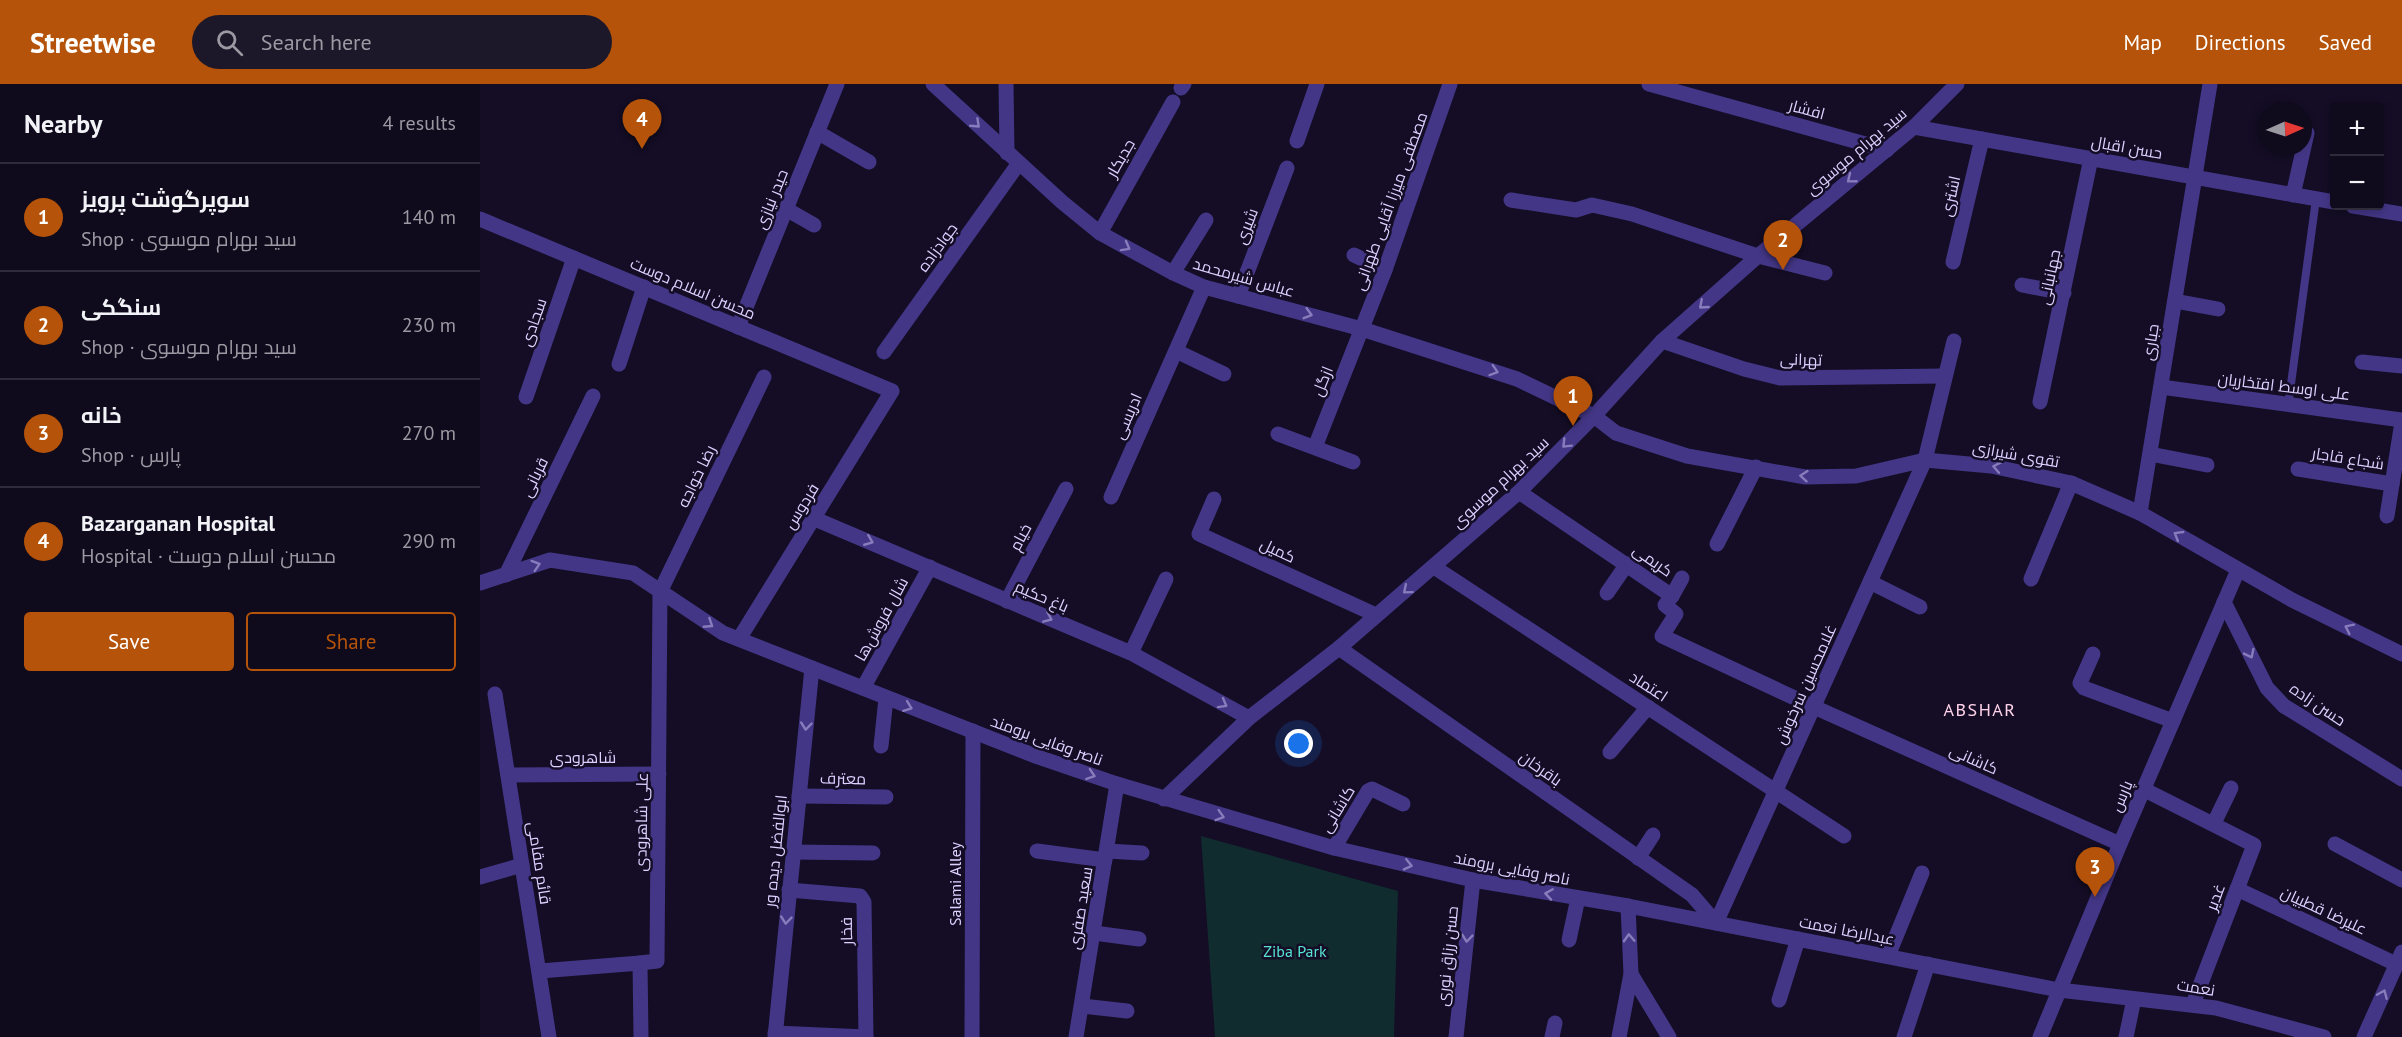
<!DOCTYPE html>
<meta charset="utf-8">
<style>
:root{--surface:#0f0a1c;--page:#1d1829;--text:#f1f3f6;--muted:#9b9aa3;--line:#2f2b3b;--accent:#b45309}
body{margin:0;font-family:"PT Sans",Cairo,sans-serif;background:var(--page);color:var(--text)}
.controls{position:absolute;right:18px;top:18px;display:grid;overflow:hidden;border-radius:6px;box-shadow:0 3px 9px #0003}
.controls button{width:54px;height:54px;display:grid;place-items:center;padding:0;border:0;border-bottom:2px solid var(--line);background:var(--surface);color:var(--text);font:30px sans-serif}
.compass{position:absolute;left:1778px;top:18px;width:54px;height:54px;border-radius:50%;background:var(--surface);box-shadow:0 3px 9px #0003;rotate:87deg}
.you{position:absolute;left:819px;top:660px;width:21px;height:21px;margin:-15px;border:4px solid #fff;border-radius:50%;background:#1a73e8;box-shadow:0 0 0 9px #1a73e833}
.badge{display:grid;place-items:center;width:39px;height:39px;border-radius:50%;background:var(--accent);color:#fff;font-size:20px;font-weight:700}
.pin{position:absolute;translate:-50% -50px;filter:drop-shadow(0 2px 3px #0008)}
.pin::after{content:'';position:absolute;top:32px;width:21px;height:18px;background:inherit;clip-path:polygon(0 0,100% 0,50% 100%)}
.list{margin:0;padding:0;list-style:none}
h2{display:flex;justify-content:space-between;align-items:center;height:78px;margin:0;padding:0 24px;font-size:26px}
h2 small{font-size:20px;font-weight:400;color:var(--muted)}
.list li{display:grid;grid-template-columns:39px 1fr auto;gap:18px;align-items:center;box-sizing:border-box;height:108px;padding:0 24px;border-top:2px solid var(--line)}
.list b{display:block;font-size:22px;white-space:nowrap}
.list p{margin:0;font-size:20px;white-space:nowrap;color:var(--muted)}
.list em{font-size:20px;font-style:normal;color:var(--muted)}
.actions{display:flex;gap:12px;padding:18px 24px}
.actions a{flex:1;padding:14px 0;border:2px solid var(--accent);border-radius:6px;text-align:center;font-size:21px;color:var(--accent)}
.actions .main{background:var(--accent);color:#fff}
.icon{flex:none;width:33px;height:33px;fill:none;stroke:currentColor;stroke-width:2;stroke-linecap:round;stroke-linejoin:round}
.map{position:relative;flex:none;width:1922px;height:953px;overflow:hidden}
header{display:flex;align-items:center;gap:36px;box-sizing:border-box;height:84px;padding:0 30px;background:var(--accent);color:#fff}
header strong{font-size:28px}
nav{display:flex;gap:33px;margin-inline-start:auto;font-size:21px}
.search{width:420px;height:54px;background:var(--page);display:flex;align-items:center;gap:15px;box-sizing:border-box;padding:0 21px;border-radius:33px;color:var(--muted);font-size:22px}
main{display:flex}
aside{flex:1;background:var(--surface)}
.map>svg:first-child{display:block}
</style>
<header>
<strong>Streetwise</strong>
<div class="search"><svg class="icon" aria-label="search" viewBox="0 0 24 24"><circle cx="10" cy="10" r="6"/><path d="M15 15l6 6"/></svg>Search here</div>
<nav><a>Map</a><a>Directions</a><a>Saved</a></nav>
</header>
<main>
<aside>
<h2>Nearby<small>4 results</small></h2>
<ul class="list">
<li><span class="badge">1</span><div><b>سوپرگوشت پرویز</b><p>Shop · سید بهرام موسوی</p></div><em>140 m</em></li>
<li><span class="badge">2</span><div><b>سنگکی</b><p>Shop · سید بهرام موسوی</p></div><em>230 m</em></li>
<li><span class="badge">3</span><div><b>خانه</b><p>Shop · پارس</p></div><em>270 m</em></li>
<li><span class="badge">4</span><div><b>Bazarganan Hospital</b><p>Hospital · محسن اسلام دوست</p></div><em>290 m</em></li>
</ul>
<div class="actions"><a class="main">Save</a><a>Share</a></div>
</aside>
<div class="map">
<svg width="1922" height="953" viewBox="0 0 1922 953">
<rect width="100%" height="100%" fill="#140d25"/>
<path fill="#102c2f" d="M 721,752 L 918,807 L 914,953 L 735,953 Z"/>
<g fill="none" stroke-linecap="round" stroke-linejoin="round">
<path stroke="#433686" stroke-width="8" d="M 1808,322 L 1836,115"/>
<g stroke="#433686" stroke-width="15">
<path d="M 526,0 L 527,69"/>
<path d="M 1169,0 L 1407,66"/>
<path d="M 701,4 L 704,0"/>
<path d="M 1434,43 L 1854,118"/>
<path d="M 337,48 L 389,78"/>
<path d="M 817,57 L 837,0"/>
<path d="M 1813,111 L 1827,49"/>
<path d="M 1031,116 L 1096,126 L 1112,121 L 1152,130 L 1278,172 L 1345,189"/>
<path d="M 1873,122 L 1922,130"/>
<path d="M 306,125 L 334,141"/>
<path d="M 0,135 L 412,307 L 259,555"/>
<path d="M 620,149 L 693,18"/>
<path d="M 874,171 L 905,186"/>
<path d="M 1473,178 L 1502,55"/>
<path d="M 693,189 L 726,136"/>
<path d="M 1542,201 L 1584,209"/>
<path d="M 758,212 L 807,84"/>
<path d="M 1695,217 L 1738,225"/>
<path d="M 258,243 L 357,0"/>
<path d="M 1182,257 L 1264,285 L 1300,294 L 1464,292"/>
<path d="M 696,267 L 744,290"/>
<path d="M 404,268 L 539,79"/>
<path d="M 1882,278 L 1922,282"/>
<path d="M 139,280 L 164,203"/>
<path d="M 1681,303 L 1922,336"/>
<path d="M 46,313 L 94,174"/>
<path d="M 1560,318 L 1611,74"/>
<path d="M 798,350 L 873,378"/>
<path d="M 835,363 L 905,186 L 970,0"/>
<path d="M 1670,370 L 1727,381"/>
<path d="M 1818,385 L 1912,400"/>
<path d="M 1039,408 L 1192,512 L 1185,521 L 1196,530 L 1182,552 L 1334,623 L 1640,760"/>
<path d="M 631,413 L 724,203"/>
<path d="M 734,415 L 719,450 L 896,531"/>
<path d="M 1660,429 L 1730,0"/>
<path d="M 1907,432 L 1922,338"/>
<path d="M 335,435 L 651,569 L 769,634"/>
<path d="M 1237,460 L 1276,383"/>
<path d="M 954,483 L 1364,752"/>
<path d="M 26,491 L 113,312"/>
<path d="M 1551,495 L 1591,399"/>
<path d="M 1390,498 L 1440,523"/>
<path d="M 1127,509 L 1147,480"/>
<path d="M 1192,512 L 1202,494"/>
<path d="M 527,517 L 586,405"/>
<path d="M 1744,518 L 1787,604 L 1804,622 L 1922,695"/>
<path d="M 859,564 L 1212,811 L 1236,839 L 1445,376 L 1474,257"/>
<path d="M 651,569 L 686,495"/>
<path d="M 1613,570 L 1600,599 L 1604,604 L 1693,637"/>
<path d="M 383,604 L 450,483"/>
<path d="M 15,610 L 69,953"/>
<path d="M 401,662 L 406,614"/>
<path d="M 1130,668 L 1168,623"/>
<path d="M 28,691 L 179,690"/>
<path d="M 1663,705 L 1774,761 L 1713,920"/>
<path d="M 319,712 L 406,713"/>
<path d="M 1734,739 L 1751,704"/>
<path d="M 1855,760 L 1922,796"/>
<path d="M 854,764 L 888,707 L 892,705 L 923,720"/>
<path d="M 557,767 L 625,776"/>
<path d="M 627,767 L 662,769"/>
<path d="M 313,768 L 393,769"/>
<path d="M 1158,774 L 1173,751"/>
<path d="M 0,793 L 42,781"/>
<path d="M 1757,805 L 1916,880"/>
<path d="M 309,806 L 380,812 L 384,818 L 386,953"/>
<path d="M 614,849 L 659,855"/>
<path d="M 1089,856 L 1098,814"/>
<path d="M 1408,872 L 1442,789"/>
<path d="M 60,887 L 160,879"/>
<path d="M 1151,890 L 1189,953"/>
<path d="M 1299,916 L 1318,855"/>
<path d="M 602,922 L 647,927"/>
<path d="M 295,949 L 386,953"/>
<path d="M 161,953 L 160,879 L 177,877 L 180,508 L 284,293"/>
<path d="M 295,953 L 332,584"/>
<path d="M 492,953 L 493,647"/>
<path d="M 596,953 L 637,700"/>
<path d="M 976,953 L 993,796"/>
<path d="M 1072,953 L 1075,939"/>
<path d="M 1139,953 L 1151,890 L 1148,822 L 1579,906 L 1736,924 L 1844,953"/>
<path d="M 1424,953 L 1448,880"/>
<path d="M 1560,953 L 1640,760 L 1758,486"/>
<path d="M 1646,953 L 1654,915"/>
</g>
<g stroke="#433686" stroke-width="15">
<path d="M 453,0 L 582,118 L 620,149 L 693,189 L 724,203 L 882,245 L 1037,295 L 1114,332 L 1136,349 L 1207,372 L 1325,393 L 1376,392 L 1445,376 L 1511,382 L 1591,399 L 1660,429 L 1812,516 L 1922,570"/>
<path d="M 0,499 L 70,476 L 153,489 L 243,549 L 558,673 L 637,700 L 854,764 L 993,796 L 1148,822"/>
<path d="M 684,715 L 769,634 L 859,564 L 1039,408 L 1114,332 L 1182,257 L 1278,172 L 1434,43 L 1477,0"/>
<path d="M 1884,953 L 1922,868"/>
</g>
</g>
<defs><path id="oneway-chevron" d="M-2-3.5L2.5 0L-2 3.5" fill="none" stroke-width="1.6" stroke-linecap="round" stroke-linejoin="round" transform="scale(1.5)"/></defs>
<g stroke="#887cbc">
<use href="#oneway-chevron" transform="translate(496 40) rotate(43)"/>
<use href="#oneway-chevron" transform="translate(1371 95) rotate(141)"/>
<use href="#oneway-chevron" transform="translate(646 163) rotate(29)"/>
<use href="#oneway-chevron" transform="translate(1223 221) rotate(139)"/>
<use href="#oneway-chevron" transform="translate(828 230) rotate(16)"/>
<use href="#oneway-chevron" transform="translate(1014 287) rotate(18)"/>
<use href="#oneway-chevron" transform="translate(1086 360) rotate(135)"/>
<use href="#oneway-chevron" transform="translate(1517 383) rotate(-169)"/>
<use href="#oneway-chevron" transform="translate(1324 392) rotate(-175)"/>
<use href="#oneway-chevron" transform="translate(1698 451) rotate(-149)"/>
<use href="#oneway-chevron" transform="translate(389 457) rotate(22)"/>
<use href="#oneway-chevron" transform="translate(56 481) rotate(-18)"/>
<use href="#oneway-chevron" transform="translate(927 506) rotate(140)"/>
<use href="#oneway-chevron" transform="translate(568 534) rotate(23)"/>
<use href="#oneway-chevron" transform="translate(229 540) rotate(33)"/>
<use href="#oneway-chevron" transform="translate(1869 544) rotate(-154)"/>
<use href="#oneway-chevron" transform="translate(1770 570) rotate(64)"/>
<use href="#oneway-chevron" transform="translate(743 620) rotate(29)"/>
<use href="#oneway-chevron" transform="translate(428 623) rotate(21)"/>
<use href="#oneway-chevron" transform="translate(326 642) rotate(96)"/>
<use href="#oneway-chevron" transform="translate(611 691) rotate(19)"/>
<use href="#oneway-chevron" transform="translate(740 732) rotate(17)"/>
<use href="#oneway-chevron" transform="translate(928 781) rotate(13)"/>
<use href="#oneway-chevron" transform="translate(1069 810) rotate(-171)"/>
<use href="#oneway-chevron" transform="translate(306 836) rotate(96)"/>
<use href="#oneway-chevron" transform="translate(987 854) rotate(96)"/>
<use href="#oneway-chevron" transform="translate(1149 854) rotate(-93)"/>
<use href="#oneway-chevron" transform="translate(1903 910) rotate(-67)"/>
</g>
<g text-anchor="middle" dominant-baseline="central" stroke-width="5" stroke-linejoin="round" paint-order="stroke">
<g font-size="16" fill="#dcd1ff" stroke="#140d25">
<text transform="translate(1327 25) rotate(15)">افشار</text>
<text transform="translate(1647 63) rotate(10)">حسن اقبال</text>
<text transform="translate(1376 67) rotate(-40)">سید بهرام موسوی</text>
<text transform="translate(640 74) rotate(-60)">جدیکار</text>
<text transform="translate(1470 112) rotate(-77)">اشتری</text>
<text transform="translate(291 115) rotate(-68)">حیدر نیازی</text>
<text transform="translate(910 117) rotate(-70)">مصطفی میرزا آقایی طهرانی</text>
<text transform="translate(766 142) rotate(-69)">شیری</text>
<text transform="translate(457 163) rotate(-54)">جوادزاده</text>
<text transform="translate(764 193) rotate(16)">عباس شیرمحمد</text>
<text transform="translate(1569 193) rotate(-78)">جهانبانی</text>
<text transform="translate(213 204) rotate(23)">محسن اسلام دوست</text>
<text transform="translate(53 238) rotate(-71)">سجادی</text>
<text transform="translate(1670 258) rotate(-81)">جباری</text>
<text transform="translate(1321 275) rotate(2)">تهرانی</text>
<text transform="translate(842 297) rotate(-68)">ازگل</text>
<text transform="translate(1804 302) rotate(7)">علی اوسط افتخاریان</text>
<text transform="translate(647 332) rotate(-66)">ادریسی</text>
<text transform="translate(1536 370) rotate(10)">تقوی شیرازی</text>
<text transform="translate(1868 374) rotate(9)">شجاع قاجار</text>
<text transform="translate(216 392) rotate(-64)">رضا خواجه</text>
<text transform="translate(54 393) rotate(-64)">قربانی</text>
<text transform="translate(1020 398) rotate(-43)">سید بهرام موسوی</text>
<text transform="translate(321 422) rotate(-58)">فردوس</text>
<text transform="translate(540 453) rotate(-62)">خیام</text>
<text transform="translate(798 466) rotate(25)">کمیل</text>
<text transform="translate(1173 476) rotate(35)">کریمی</text>
<text transform="translate(562 512) rotate(23)">باغ حکیم</text>
<text transform="translate(401 535) rotate(-61)">شال فروش‌ها</text>
<text transform="translate(1325 600) rotate(-66)">غلامحسین سرخوش</text>
<text transform="translate(1169 602) rotate(33)">اعتماد</text>
<text transform="translate(1838 620) rotate(34)">حسن زاده</text>
<text transform="translate(567 656) rotate(20)">ناصر وفایی برومند</text>
<text x="103" y="673">شاهرودی</text>
<text transform="translate(1494 675) rotate(24)">کاشانی</text>
<text transform="translate(1061 684) rotate(35)">باقرخان</text>
<text transform="translate(363 694) rotate(1)">معترف</text>
<text transform="translate(1641 712) rotate(-67)">پارس</text>
<text transform="translate(857 725) rotate(-59)">کاشانی</text>
<text transform="translate(161 738) rotate(-89)">علی شاهرودی</text>
<text transform="translate(295 767) rotate(-84)">ابوالفضل دیده ور</text>
<text transform="translate(60 779) rotate(81)">قائم مقامی</text>
<text transform="translate(1032 784) rotate(11)">ناصر وفایی برومند</text>
<text transform="translate(475 800) rotate(-90)">Salami Alley</text>
<text transform="translate(1735 813) rotate(-69)">غدیر</text>
<text transform="translate(600 824) rotate(-81)">سعید صفری</text>
<text transform="translate(1844 826) rotate(25)">علیرضا قطبیان</text>
<text transform="translate(1367 846) rotate(11)">عبدالرضا نعمت</text>
<text transform="translate(366 847) rotate(-91)">فخار</text>
<text transform="translate(967 872) rotate(-84)">حسن رزاق نوری</text>
<text transform="translate(1716 903) rotate(9)">نعمت</text>
</g>
<g font-size="16" fill="#56e5d4" stroke="#140d25">
<text x="815" y="867">Ziba Park</text>
</g>
<g font-size="18" letter-spacing="1.5" fill="#ffd3e9" stroke="#140d25">
<text x="1500" y="625">ABSHAR</text>
</g>
</g>
</svg>
<div class="controls">
<button>+</button>
<button>−</button>
</div>
<svg class="compass" viewBox="-18 -18 36 36"><path d="M0-13l5 13h-10z" fill="#e53935"/><path d="M0 13l5-13h-10z" fill="#9b9aa3"/></svg>
<div class="you"></div>
<div class="pin badge" style="left:1093px;top:342px">1</div>
<div class="pin badge" style="left:1303px;top:186px">2</div>
<div class="pin badge" style="left:1615px;top:813px">3</div>
<div class="pin badge" style="left:162px;top:65px">4</div>
</div>
</main>
